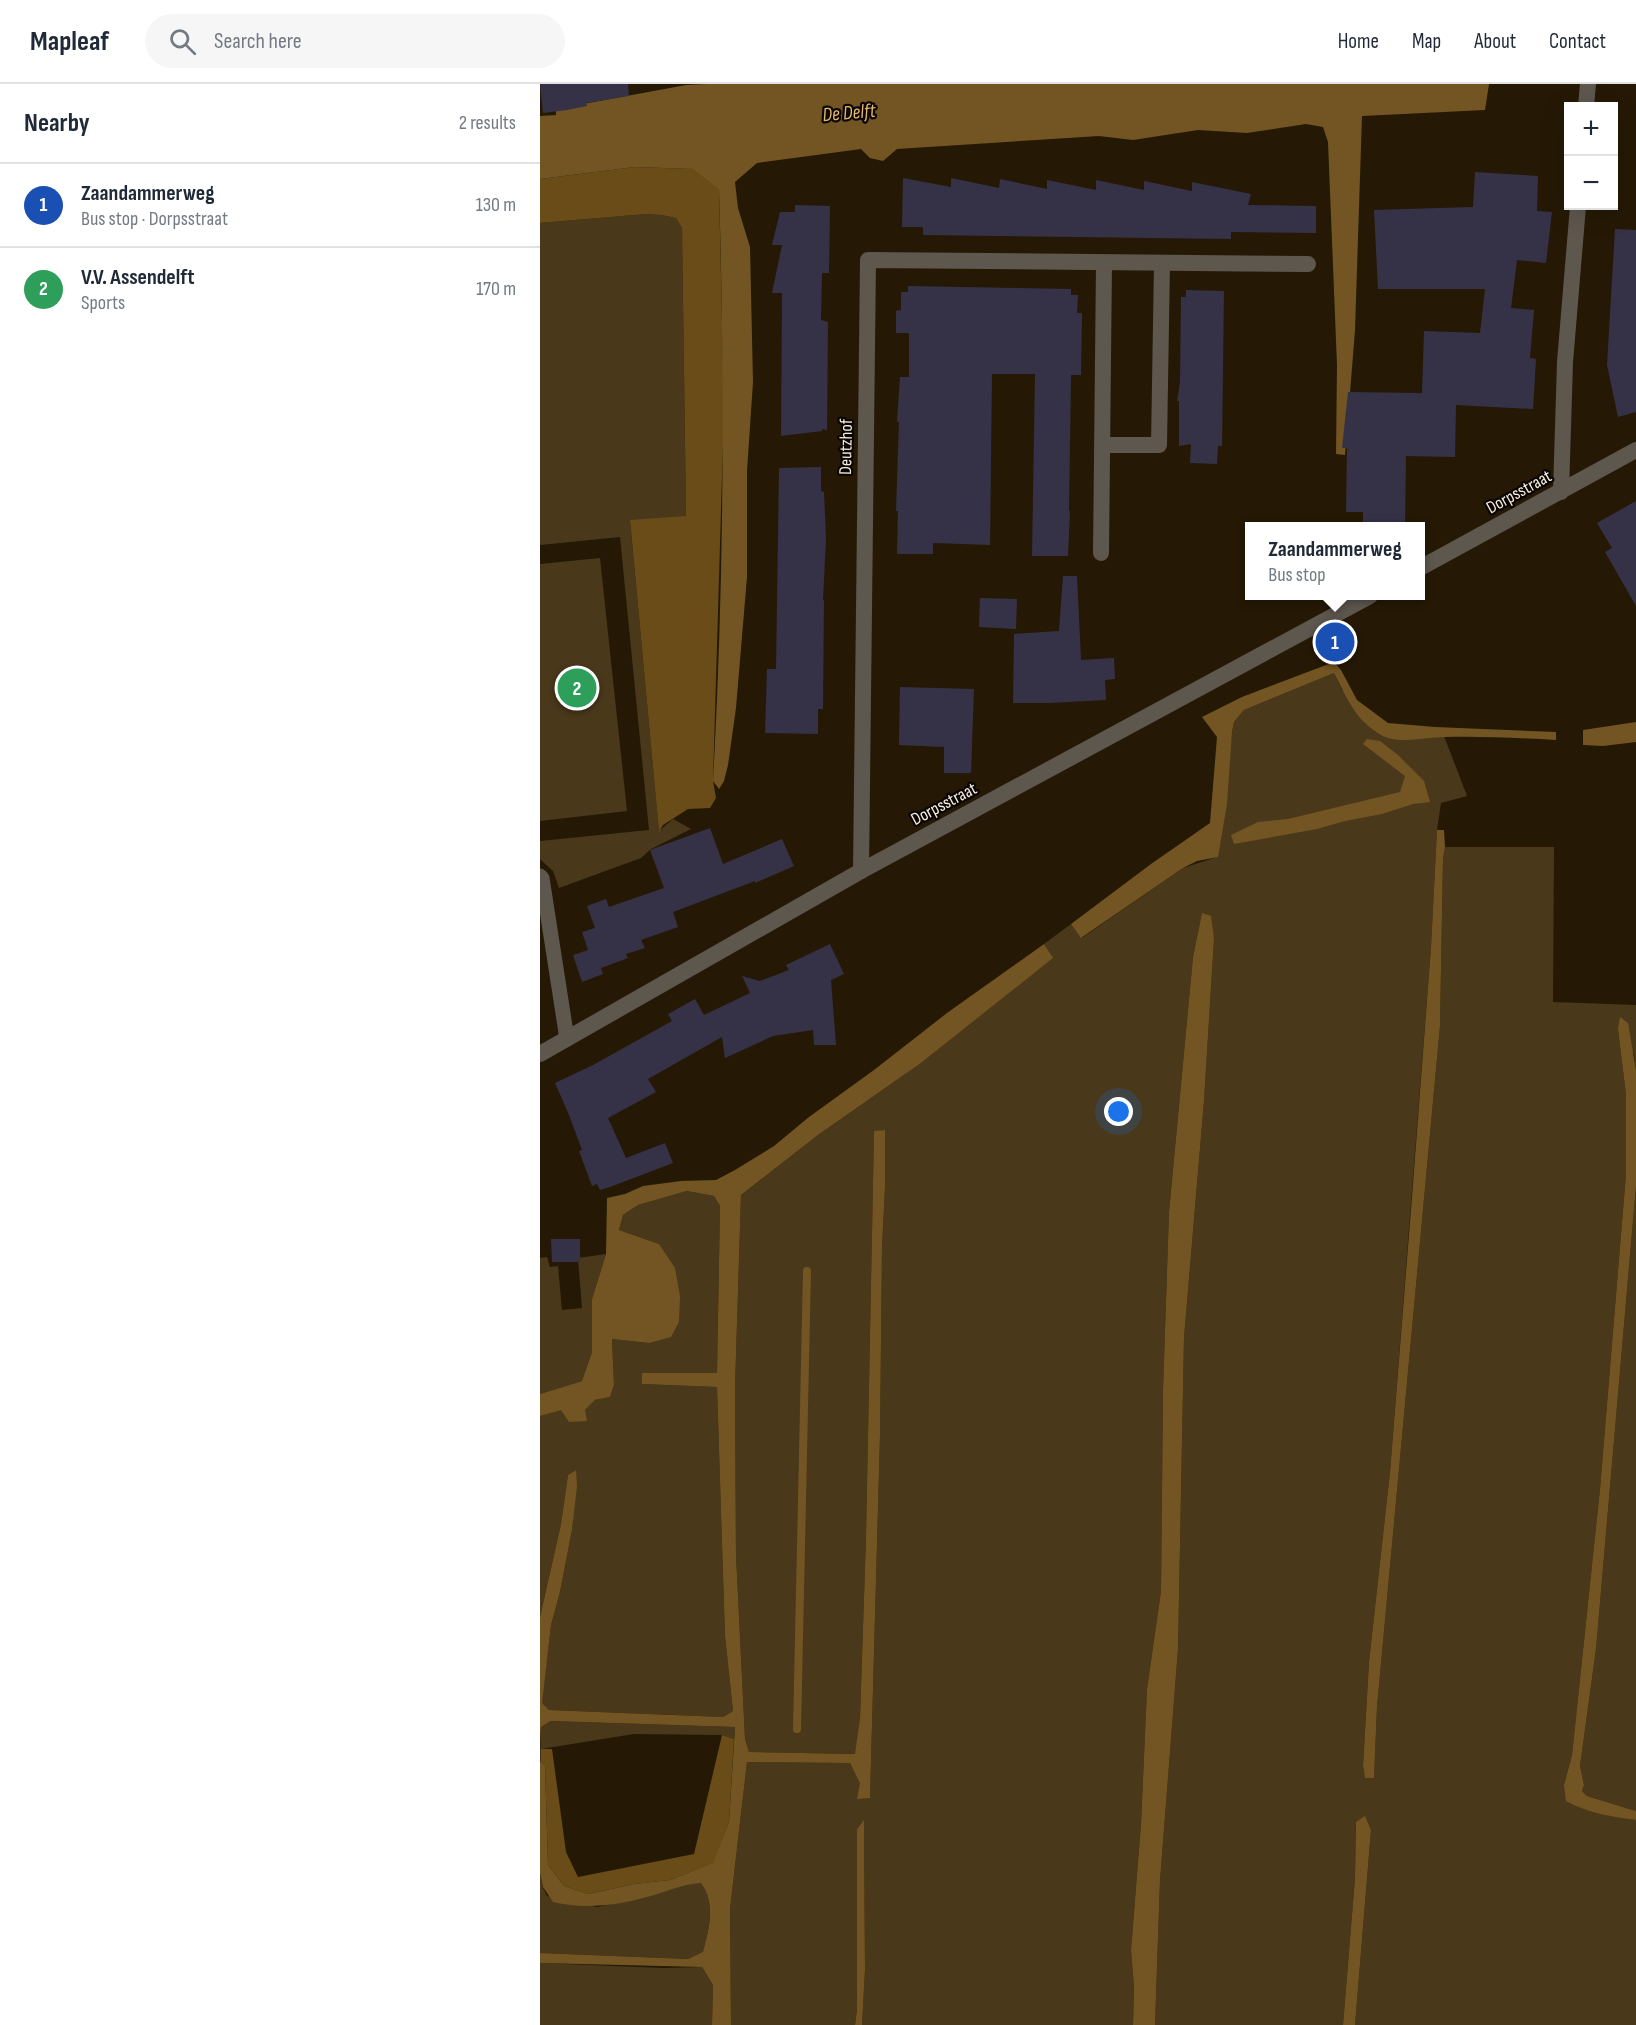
<!DOCTYPE html>
<meta charset="utf-8">
<style>
:root{--surface:#fff;--page:#f6f6f7;--text:#1f2937;--muted:#747a83;--line:#e0e1e3;--accent:#0f766e}
body{margin:0;font-family:"Sofia Sans Condensed",sans-serif;background:var(--page);color:var(--text)}
.controls{position:absolute;right:18px;top:18px;display:grid;overflow:hidden;border-radius:0px;box-shadow:0 6px 24px #0002}
.controls button{width:54px;height:54px;display:grid;place-items:center;padding:0;border:0;border-bottom:2px solid var(--line);background:var(--surface);color:var(--text);font:30px sans-serif}
.you{position:absolute;left:579px;top:1028px;width:21px;height:21px;margin:-15px;border:4px solid #fff;border-radius:50%;background:#1a73e8;box-shadow:0 0 0 9px #1a73e833}
.badge{display:grid;place-items:center;width:39px;height:39px;border-radius:50%;background:var(--accent);color:#fff;font-size:20px;font-weight:700}
.pin{position:absolute;translate:-50% -50%;border:3px solid #fff;box-shadow:0 2px 6px #0006}
.popup{position:absolute;left:705px;top:438px;width:180px;height:78px;box-sizing:border-box;display:grid;place-content:center;border-radius:0px;background:var(--surface);filter:drop-shadow(0 2px 4px #0005);font-size:20px;white-space:nowrap;color:var(--muted)}
.popup b{font-size:22px;color:var(--text)}
.popup::after{content:'';position:absolute;left:50%;top:100%;margin-left:-12px;border:12px solid transparent;border-top-color:var(--surface)}
.list{margin:0;padding:0;list-style:none}
h2{display:flex;justify-content:space-between;align-items:center;height:78px;margin:0;padding:0 24px;font-size:26px}
h2 small{font-size:20px;font-weight:400;color:var(--muted)}
.list li{display:grid;grid-template-columns:39px 1fr auto;gap:18px;align-items:center;box-sizing:border-box;height:84px;padding:0 24px;border-top:2px solid var(--line)}
.list b{display:block;font-size:22px;white-space:nowrap}
.list p{margin:0;font-size:20px;white-space:nowrap;color:var(--muted)}
.list em{font-size:20px;font-style:normal;color:var(--muted)}
.icon{flex:none;width:33px;height:33px;fill:none;stroke:currentColor;stroke-width:2;stroke-linecap:round;stroke-linejoin:round}
.map{position:relative;flex:none;width:1096px;height:1941px;overflow:hidden}
header{display:flex;align-items:center;gap:36px;box-sizing:border-box;height:84px;padding:0 30px;background:var(--surface);border-bottom:2px solid var(--line)}
header strong{font-size:28px}
nav{display:flex;gap:33px;margin-inline-start:auto;font-size:21px}
.search{width:420px;height:54px;background:var(--page);display:flex;align-items:center;gap:15px;box-sizing:border-box;padding:0 21px;border-radius:33px;color:var(--muted);font-size:22px}
main{display:flex}
aside{flex:1;background:var(--surface)}
.map>svg:first-child{display:block}
</style>
<header>
<strong>Mapleaf</strong>
<div class="search"><svg class="icon" aria-label="search" viewBox="0 0 24 24"><circle cx="10" cy="10" r="6"/><path d="M15 15l6 6"/></svg>Search here</div>
<nav><a>Home</a><a>Map</a><a>About</a><a>Contact</a></nav>
</header>
<main>
<aside>
<h2>Nearby<small>2 results</small></h2>
<ul class="list">
<li><span class="badge" style="background:#1a4fb4">1</span><div><b>Zaandammerweg</b><p>Bus stop · Dorpsstraat</p></div><em>130 m</em></li>
<li><span class="badge" style="background:#2e9e5b">2</span><div><b>V.V. Assendelft</b><p>Sports</p></div><em>170 m</em></li>
</ul>
</aside>
<div class="map">
<svg width="1096" height="1941" viewBox="0 0 1096 1941">
<rect width="100%" height="100%" fill="#251905"/>
<g fill="#4a381b">
<path d="M 106,130 L 121,131 L 136,134 L 142,144 L 146,433 L 90,437 L 119,747 L 133,735 L 151,745 L 111,765 L 101,774 L 19,804 L 13,787 L 0,775 L 0,757 L 109,746 L 80,453 L 0,461 L 0,139 Z"/>
<path d="M 60,474 L 87,727 L 0,737 L 0,480 Z"/>
<path d="M 794,589 L 802,606 L 861,656 L 904,652 L 927,712 L 901,719 L 897,746 L 891,863 L 850,1388 L 829,1578 L 823,1682 L 825,1694 L 834,1693 L 837,1623 L 900,942 L 903,774 L 905,763 L 1014,763 L 1013,918 L 1096,921 L 1096,986 L 1094,970 L 1078,945 L 1086,1011 L 1086,1090 L 1060,1405 L 1032,1671 L 1024,1701 L 1034,1721 L 1052,1727 L 1096,1736 L 1096,1941 L 815,1941 L 831,1746 L 825,1733 L 816,1738 L 815,1794 L 803,1941 L 615,1941 L 620,1797 L 638,1565 L 644,1254 L 664,1017 L 674,855 L 662,830 L 653,873 L 629,1128 L 623,1306 L 621,1507 L 607,1605 L 601,1740 L 591,1866 L 594,1904 L 593,1941 L 322,1941 L 325,1886 L 324,1737 L 317,1745 L 317,1925 L 315,1941 L 191,1941 L 190,1825 L 207,1678 L 310,1679 L 330,1713 L 340,1352 L 342,1164 L 345,1103 L 345,1046 L 334,1048 L 326,1453 L 320,1634 L 316,1670 L 209,1668 L 205,1655 L 196,1471 L 195,1303 L 201,1111 L 278,1051 L 381,979 L 512,874 L 504,860 L 531,840 L 542,854 L 643,784 L 677,773 L 692,648 L 694,638 L 704,626 Z"/>
<path d="M 1096,1102 L 1096,1727 L 1047,1712 L 1042,1707 L 1044,1701 L 1040,1682 L 1056,1565 Z"/>
<path d="M 147,1107 L 174,1112 L 180,1122 L 177,1289 L 103,1289 L 102,1300 L 177,1303 L 185,1552 L 193,1627 L 183,1633 L 9,1626 L 1,1619 L 11,1541 L 20,1508 L 32,1446 L 36,1386 L 28,1391 L 21,1440 L 0,1533 L 0,1332 L 21,1325 L 45,1326 L 55,1316 L 70,1313 L 74,1301 L 72,1255 L 109,1259 L 119,1160 L 79,1146 L 83,1131 L 98,1121 Z"/>
<path d="M 66,1170 L 52,1215 L 52,1268 L 42,1297 L 0,1310 L 0,1174 L 7,1173 L 10,1183 L 18,1182 L 22,1226 L 42,1224 L 38,1174 Z"/>
<path d="M 9,1637 L 195,1643 L 194,1655 L 182,1651 L 94,1650 L 1,1665 L 1,1679 L 0,1678 L 1,1643 Z"/>
<path d="M 0,1789 L 3,1804 L 7,1812 L 57,1823 L 110,1812 L 144,1800 L 161,1798 C 176,1819 169,1845 163,1869 L 148,1875 L 0,1869 Z"/>
<path d="M 0,1879 L 123,1884 L 162,1883 L 173,1901 L 172,1941 L 0,1941 Z"/>
</g>
<g fill="#694c18">
<path d="M 95,83 L 152,85 L 179,104 L 184,325 L 173,697 L 176,714 L 170,724 L 148,725 L 123,741 L 119,748 L 90,436 L 146,432 L 142,144 L 136,134 L 121,131 L 106,130 L 0,139 L 0,95 Z"/>
<path d="M 182,1651 L 194,1655 L 189,1738 L 174,1779 L 130,1796 L 94,1800 L 48,1810 L 24,1802 L 8,1781 L 5,1681 L 1,1679 L 1,1665 L 12,1665 L 26,1768 L 38,1793 L 154,1770 Z"/>
</g>
<g fill="#725522">
<path d="M 167,0 L 949,0 L 945,26 L 822,32 L 815,246 L 805,371 L 796,370 L 797,281 L 788,58 L 783,43 L 766,40 L 707,49 L 658,46 L 593,56 L 559,52 L 357,65 L 343,77 L 330,74 L 321,65 L 217,79 L 195,98 L 198,124 L 210,163 L 213,298 L 207,387 L 207,493 L 196,624 L 188,681 L 184,697 L 179,705 L 173,697 C 184,500 185,302 179,105 L 152,85 L 95,83 L 0,95 L 0,32 L 16,31 L 16,25 L 146,1 Z"/>
<path d="M 794,578 L 801,586 L 817,616 L 848,639 L 895,643 L 1016,648 L 1016,656 C 979,654 942,652 905,653 C 885,653 859,661 841,651 C 815,636 807,614 794,589 L 704,626 L 694,638 L 692,648 L 687,720 L 678,773 L 657,777 L 643,784 L 541,854 L 531,840 L 611,780 L 670,739 L 677,653 L 662,633 L 702,613 Z"/>
<path d="M 1096,638 L 1096,658 L 1063,662 L 1043,661 L 1043,646 Z"/>
<path d="M 827,655 L 840,657 L 858,671 L 884,697 L 890,718 L 873,720 L 842,730 L 805,737 L 777,745 L 694,760 L 691,751 L 718,738 L 748,735 L 860,708 L 865,692 L 823,660 Z"/>
<path d="M 897,746 L 904,746 L 905,763 L 903,774 L 900,942 L 837,1623 L 834,1694 L 825,1694 L 823,1682 L 829,1578 L 850,1388 L 872,1113 L 891,863 Z"/>
<path d="M 662,829 L 671,832 L 674,855 L 664,1017 L 644,1254 L 638,1565 L 620,1797 L 615,1941 L 593,1941 L 594,1904 L 591,1866 L 601,1740 L 607,1605 L 621,1507 L 623,1306 L 629,1128 L 653,873 Z"/>
<path d="M 504,860 L 513,874 L 381,979 L 278,1051 L 201,1111 L 195,1303 L 196,1471 L 205,1655 L 209,1668 L 315,1670 L 320,1634 L 326,1453 L 334,1047 L 345,1046 L 345,1103 L 342,1164 L 340,1352 L 330,1714 L 317,1715 L 320,1699 L 310,1679 L 207,1678 L 190,1825 L 191,1941 L 172,1941 L 173,1901 L 162,1883 L 0,1879 L 0,1869 L 148,1875 L 163,1868 C 169,1845 176,1819 161,1799 C 143,1800 128,1807 111,1812 C 79,1821 45,1826 13,1818 L 3,1803 L 0,1789 L 0,1678 L 5,1681 L 8,1781 L 24,1802 L 48,1810 L 94,1800 L 130,1796 L 173,1779 L 189,1738 L 195,1643 L 10,1637 L 1,1643 L 0,1659 L 0,1533 L 21,1440 L 28,1391 L 36,1386 L 37,1402 L 32,1446 L 20,1508 L 11,1541 L 2,1619 L 9,1626 L 183,1633 L 193,1627 L 185,1552 L 177,1303 L 102,1300 L 102,1289 L 177,1289 L 180,1122 L 174,1112 L 147,1107 L 98,1121 L 83,1131 L 79,1146 L 119,1160 L 135,1184 L 140,1212 L 139,1238 L 131,1253 L 109,1259 L 72,1255 L 74,1301 L 70,1313 L 55,1316 L 45,1326 L 47,1337 L 29,1338 L 21,1326 L 0,1332 L 0,1310 L 42,1297 L 52,1268 L 52,1215 L 66,1170 L 67,1114 L 85,1110 L 103,1102 L 141,1097 L 176,1096 L 195,1086 L 234,1062 L 269,1033 L 334,986 L 407,929 Z"/>
<path d="M 1080,933 L 1088,939 L 1096,986 L 1096,1102 L 1056,1565 L 1040,1682 L 1044,1701 L 1042,1707 L 1047,1712 L 1096,1727 L 1096,1736 C 1073,1733 1047,1729 1026,1717 L 1024,1701 L 1032,1671 L 1060,1405 L 1086,1090 L 1086,1011 L 1078,945 Z"/>
<path d="M 825,1732 L 831,1746 L 815,1941 L 803,1941 L 815,1794 L 816,1738 Z"/>
<path d="M 324,1736 L 325,1886 L 322,1941 L 315,1941 L 317,1925 L 317,1745 Z"/>
</g>
<g fill="none" stroke-linecap="round" stroke-linejoin="round">
<path stroke="#725522" stroke-width="8" d="M 257,1645 L 267,1187"/>
</g>
<g fill="#353247">
<path d="M 0,0 L 88,0 L 89,12 L 46,19 L 47,22 L 27,26 L 3,29 Z"/>
<path d="M 935,88 L 998,92 L 997,127 L 1012,128 L 1006,179 L 977,176 L 971,224 L 994,226 L 990,274 L 996,275 L 993,325 L 916,321 L 915,373 L 866,372 L 865,442 L 823,442 L 823,428 L 806,428 L 807,364 L 802,364 L 808,308 L 882,309 L 884,247 L 940,249 L 945,205 L 838,205 L 834,126 L 933,123 Z"/>
<path d="M 363,94 L 411,103 L 411,94 L 459,104 L 460,95 L 507,105 L 507,96 L 556,106 L 556,96 L 604,106 L 604,97 L 652,107 L 652,98 L 711,110 L 708,121 L 776,122 L 776,149 L 691,148 L 691,155 L 383,151 L 383,143 L 362,143 Z"/>
<path d="M 255,121 L 290,122 L 289,189 L 282,189 L 281,236 L 288,238 L 287,346 L 282,345 L 282,347 L 241,352 L 242,209 L 232,209 L 242,161 L 232,161 L 240,128 L 255,128 Z"/>
<path d="M 1075,145 L 1096,146 L 1096,328 L 1078,333 L 1067,281 Z"/>
<path d="M 368,202 L 531,205 L 531,211 L 538,211 L 537,229 L 542,229 L 541,291 L 531,291 L 529,427 L 530,427 L 528,472 L 492,472 L 495,290 L 452,290 L 450,461 L 393,459 L 393,470 L 357,470 L 358,427 L 356,427 L 359,338 L 357,338 L 360,293 L 369,293 L 369,249 L 356,249 L 356,227 L 361,226 L 361,208 L 368,208 Z"/>
<path d="M 646,206 L 684,207 L 682,362 L 678,362 L 677,380 L 650,379 L 651,360 L 639,362 L 639,317 L 637,317 L 640,298 L 641,213 L 646,213 Z"/>
<path d="M 281,383 L 281,407 L 284,408 L 286,454 L 283,516 L 284,516 L 283,625 L 278,625 L 278,650 L 225,649 L 227,585 L 236,585 L 239,384 Z"/>
<path d="M 1096,417 L 1096,522 L 1065,468 L 1072,464 L 1057,439 Z"/>
<path d="M 523,492 L 537,492 L 541,576 L 574,574 L 575,595 L 565,596 L 566,616 L 509,619 L 473,619 L 474,550 L 519,547 Z"/>
<path d="M 440,514 L 477,515 L 476,545 L 439,543 Z"/>
<path d="M 360,603 L 434,605 L 431,689 L 404,689 L 404,663 L 359,661 Z"/>
<path d="M 170,744 L 183,780 L 242,755 L 254,782 L 215,799 L 215,797 L 133,828 L 138,843 L 101,856 L 105,864 L 86,870 L 88,874 L 61,884 L 63,890 L 42,898 L 33,871 L 48,866 L 42,848 L 55,844 L 47,822 L 66,815 L 69,823 L 124,804 L 110,766 Z"/>
<path d="M 290,860 L 304,890 L 291,896 L 296,961 L 274,961 L 273,946 L 233,952 L 185,974 L 182,953 L 108,995 L 116,1008 L 68,1034 L 86,1074 L 125,1059 L 133,1079 L 70,1103 L 60,1106 L 57,1100 L 52,1102 L 39,1067 L 42,1066 L 29,1031 L 15,999 L 53,981 L 132,937 L 128,930 L 155,915 L 164,931 L 210,909 L 202,892 L 220,897 L 249,886 L 246,881 Z"/>
<path d="M 11,1155 L 40,1155 L 40,1178 L 12,1178 Z"/>
</g>
<g fill="none" stroke-linecap="round" stroke-linejoin="round">
<path stroke="#5d574e" stroke-width="15" d="M 0,792 L 2,794 L 27,955"/>
<g stroke="#5d574e" stroke-width="16">
<path d="M 563,361 L 619,361 L 622,179"/>
<path d="M 561,469 L 564,179"/>
<path d="M 321,787 L 328,176 L 768,180"/>
</g>
<g stroke="#5d574e" stroke-width="16">
<path d="M 1046,22 L 1048,0"/>
<path d="M 1021,408 L 1025,278 L 1038,122"/>
<path d="M 880,484 L 1096,366"/>
<path d="M 0,970 L 321,787 L 830,512"/>
</g>
</g>
<g text-anchor="middle" dominant-baseline="central" stroke-width="4.5" stroke-linejoin="round" paint-order="stroke">
<g font-size="18" fill="#f6eee1" stroke="#0a0501">
<text transform="translate(306 363) rotate(-89)">Deutzhof</text>
<text transform="translate(979 408) rotate(-29)">Dorpsstraat</text>
<text transform="translate(404 720) rotate(-28)">Dorpsstraat</text>
</g>
<g font-size="20" font-style="italic" fill="#e5b76c" stroke="#0a0501">
<text transform="translate(309 29) rotate(-5)">De Delft</text>
</g>
</g>
</svg>
<div class="controls">
<button>+</button>
<button>−</button>
</div>
<div class="you"></div>
<div class="pin badge" style="left:795px;top:558px;background:#1a4fb4">1</div>
<div class="popup"><b>Zaandammerweg</b>Bus stop</div>
<div class="pin badge" style="left:37px;top:604px;background:#2e9e5b">2</div>
</div>
</main>
